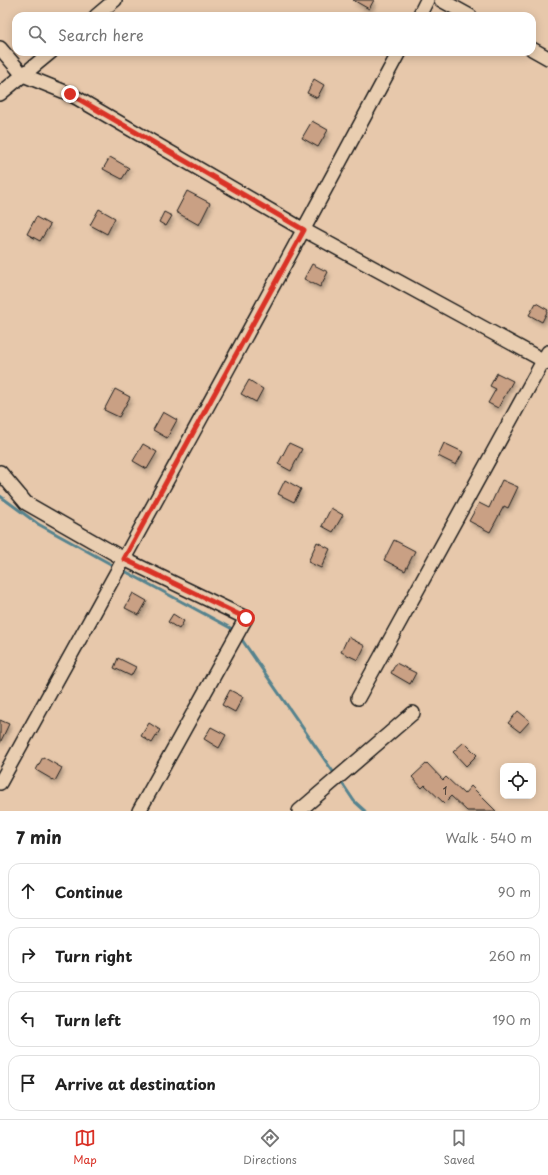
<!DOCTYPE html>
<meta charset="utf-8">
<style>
:root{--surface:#fff;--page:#f6f6f6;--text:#222;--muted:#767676;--line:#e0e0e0;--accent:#d93025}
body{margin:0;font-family:"Playpen Sans",sans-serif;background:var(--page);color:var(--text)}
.controls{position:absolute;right:12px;bottom:12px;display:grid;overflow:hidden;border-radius:8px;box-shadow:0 2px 10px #0003}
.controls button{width:36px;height:36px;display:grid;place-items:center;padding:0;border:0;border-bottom:1px solid var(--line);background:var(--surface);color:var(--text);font:20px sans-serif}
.stop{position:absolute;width:12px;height:12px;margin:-9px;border:3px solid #d93025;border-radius:50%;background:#fff}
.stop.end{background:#d93025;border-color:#fff;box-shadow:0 1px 4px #0008}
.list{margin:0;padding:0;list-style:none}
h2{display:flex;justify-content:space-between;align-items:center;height:52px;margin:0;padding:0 16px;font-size:17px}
h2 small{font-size:13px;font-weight:400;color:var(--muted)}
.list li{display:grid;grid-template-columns:26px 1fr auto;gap:12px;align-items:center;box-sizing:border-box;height:56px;margin:0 8px 8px;padding:0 8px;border:1px solid var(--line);border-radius:12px}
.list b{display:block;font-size:15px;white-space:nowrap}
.list em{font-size:13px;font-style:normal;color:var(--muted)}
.icon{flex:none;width:22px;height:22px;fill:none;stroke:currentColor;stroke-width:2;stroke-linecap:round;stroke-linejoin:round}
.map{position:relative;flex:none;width:548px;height:811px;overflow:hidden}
.search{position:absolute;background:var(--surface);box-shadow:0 2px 10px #0003;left:12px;right:12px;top:12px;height:44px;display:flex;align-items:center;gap:10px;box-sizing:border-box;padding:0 14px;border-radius:12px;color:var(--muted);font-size:15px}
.sheet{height:308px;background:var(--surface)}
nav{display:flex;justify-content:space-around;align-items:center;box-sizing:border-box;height:56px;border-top:1px solid var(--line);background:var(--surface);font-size:11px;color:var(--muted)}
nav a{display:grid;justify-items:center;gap:2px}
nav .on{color:var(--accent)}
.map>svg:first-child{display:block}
</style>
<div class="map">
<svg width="548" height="811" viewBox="0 0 548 811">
<defs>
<filter id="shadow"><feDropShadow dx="2" dy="3.5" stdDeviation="2" flood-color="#0004"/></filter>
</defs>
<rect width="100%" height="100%" fill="#e7c8ab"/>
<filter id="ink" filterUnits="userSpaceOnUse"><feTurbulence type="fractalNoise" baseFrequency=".025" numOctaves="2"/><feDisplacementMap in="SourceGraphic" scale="8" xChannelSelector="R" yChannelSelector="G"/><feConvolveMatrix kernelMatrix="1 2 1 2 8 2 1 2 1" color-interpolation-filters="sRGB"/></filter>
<g filter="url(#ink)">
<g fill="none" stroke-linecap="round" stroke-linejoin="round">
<g stroke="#55838e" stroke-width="3">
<path d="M 0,496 L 38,524 L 116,567"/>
<path d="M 121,569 L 236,631"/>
<path d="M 240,637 L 336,776"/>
<path d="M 340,780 L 354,801 L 365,811"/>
</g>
</g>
<g fill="#c9a084" stroke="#1c1c1c" filter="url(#shadow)">
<path d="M 353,0 L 374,0 L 369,9 Z"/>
<path d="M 314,79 L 324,85 L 317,98 L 307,93 Z"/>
<path d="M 312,121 L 328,130 L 318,147 L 302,138 Z"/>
<path d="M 110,157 L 129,168 L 122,179 L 103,169 Z"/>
<path d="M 187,191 L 210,203 L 199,225 L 176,212 Z"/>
<path d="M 99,209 L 115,218 L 107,234 L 90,225 Z"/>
<path d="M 164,212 L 172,216 L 166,226 L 159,222 Z"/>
<path d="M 36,217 L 50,225 L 40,241 L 27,234 Z"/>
<path d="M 312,264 L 328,272 L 320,287 L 304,279 Z"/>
<path d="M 536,303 L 548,310 L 542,322 L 529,315 Z"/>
<path d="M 497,373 L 513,381 L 498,408 L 488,403 L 496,389 L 490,386 Z"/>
<path d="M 249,380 L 263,389 L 256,402 L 241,394 Z"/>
<path d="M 115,389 L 130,397 L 119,417 L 104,410 Z"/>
<path d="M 163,412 L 177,420 L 167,438 L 153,430 Z"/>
<path d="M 289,443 L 302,449 L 291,471 L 278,464 Z"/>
<path d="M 444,443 L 463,452 L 456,465 L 438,456 Z"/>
<path d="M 143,444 L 157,452 L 147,469 L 133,461 Z"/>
<path d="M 285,480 L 301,489 L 294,502 L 278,494 Z"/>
<path d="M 502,480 L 518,487 L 508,508 L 504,506 L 490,532 L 469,521 L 479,503 L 489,508 Z"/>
<path d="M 331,508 L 343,515 L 333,532 L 322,526 Z"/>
<path d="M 394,540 L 415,551 L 405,571 L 384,560 Z"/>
<path d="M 317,542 L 330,549 L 321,568 L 308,562 Z"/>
<path d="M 133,593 L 147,601 L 139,615 L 125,608 Z"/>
<path d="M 173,614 L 184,621 L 179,629 L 168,622 Z"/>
<path d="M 348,637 L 365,646 L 358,660 L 341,652 Z"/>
<path d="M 118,658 L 136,667 L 131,676 L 114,668 Z"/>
<path d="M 396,663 L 416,673 L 410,684 L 391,673 Z"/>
<path d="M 230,690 L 243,697 L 235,712 L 222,705 Z"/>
<path d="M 518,711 L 530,721 L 520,732 L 508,723 Z"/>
<path d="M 0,720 L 9,724 L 0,743 Z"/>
<path d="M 149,723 L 160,730 L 152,743 L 141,736 Z"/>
<path d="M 211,727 L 226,735 L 219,748 L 204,739 Z"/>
<path d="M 464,742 L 477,755 L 466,766 L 453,752 Z"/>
<path d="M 43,757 L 62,768 L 55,781 L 36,770 Z"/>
<path d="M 427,763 L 443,780 L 446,777 L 464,794 L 471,786 L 496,811 L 467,811 L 451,796 L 444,803 L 425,785 L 422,788 L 412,777 Z"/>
</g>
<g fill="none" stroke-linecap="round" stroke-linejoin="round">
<defs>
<g id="minor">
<path d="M 441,0 L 470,16"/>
<path d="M 96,16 L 115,0"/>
<path d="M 419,16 L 427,0"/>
<path d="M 0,48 L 23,75 L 70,94 L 304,230 L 548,363"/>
<path d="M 532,49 L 548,58"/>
<path d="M 0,94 L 51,52"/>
<path d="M 0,472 L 26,503 L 124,559 L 246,618 L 139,811"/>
<path d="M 358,698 L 548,352"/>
<path d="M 0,783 C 135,540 268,297 399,52"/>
<path d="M 299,811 L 413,713"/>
</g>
</defs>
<use href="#minor" stroke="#1c1c1c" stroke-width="16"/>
<use href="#minor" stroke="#e9ceb1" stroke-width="13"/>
</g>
</g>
<g fill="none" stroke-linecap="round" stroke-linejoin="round" filter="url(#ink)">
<path stroke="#d93025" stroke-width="5" d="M 70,94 L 304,230 L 124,559 L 246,618"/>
</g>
<g text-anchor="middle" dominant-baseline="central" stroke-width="3" stroke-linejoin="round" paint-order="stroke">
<g font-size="10" fill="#473d36">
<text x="445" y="790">1</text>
</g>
</g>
</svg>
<div class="controls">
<button><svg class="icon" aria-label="locate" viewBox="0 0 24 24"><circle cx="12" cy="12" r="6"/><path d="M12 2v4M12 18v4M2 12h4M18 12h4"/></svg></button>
</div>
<div class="stop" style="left:246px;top:618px"></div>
<div class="stop end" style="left:70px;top:94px"></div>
<div class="search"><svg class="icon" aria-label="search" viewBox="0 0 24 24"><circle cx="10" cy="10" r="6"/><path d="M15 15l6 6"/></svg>Search here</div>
</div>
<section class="sheet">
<h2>7 min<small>Walk · 540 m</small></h2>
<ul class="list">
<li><svg class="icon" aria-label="ahead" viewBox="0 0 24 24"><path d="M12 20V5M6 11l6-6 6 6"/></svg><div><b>Continue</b></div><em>90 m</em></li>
<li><svg class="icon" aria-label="right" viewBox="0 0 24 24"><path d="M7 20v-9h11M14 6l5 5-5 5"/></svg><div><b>Turn right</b></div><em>260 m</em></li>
<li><svg class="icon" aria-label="left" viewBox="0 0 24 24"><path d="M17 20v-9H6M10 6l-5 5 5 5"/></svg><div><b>Turn left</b></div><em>190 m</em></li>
<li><svg class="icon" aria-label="arrive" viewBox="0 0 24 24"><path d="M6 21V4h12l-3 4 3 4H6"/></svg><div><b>Arrive at destination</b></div></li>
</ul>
</section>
<nav>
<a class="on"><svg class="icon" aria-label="map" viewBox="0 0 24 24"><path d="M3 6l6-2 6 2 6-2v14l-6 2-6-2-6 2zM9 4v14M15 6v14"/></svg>Map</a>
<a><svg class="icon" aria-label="directions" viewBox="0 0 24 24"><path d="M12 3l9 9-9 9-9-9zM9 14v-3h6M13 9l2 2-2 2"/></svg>Directions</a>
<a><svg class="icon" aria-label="saved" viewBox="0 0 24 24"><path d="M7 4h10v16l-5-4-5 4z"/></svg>Saved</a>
</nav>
